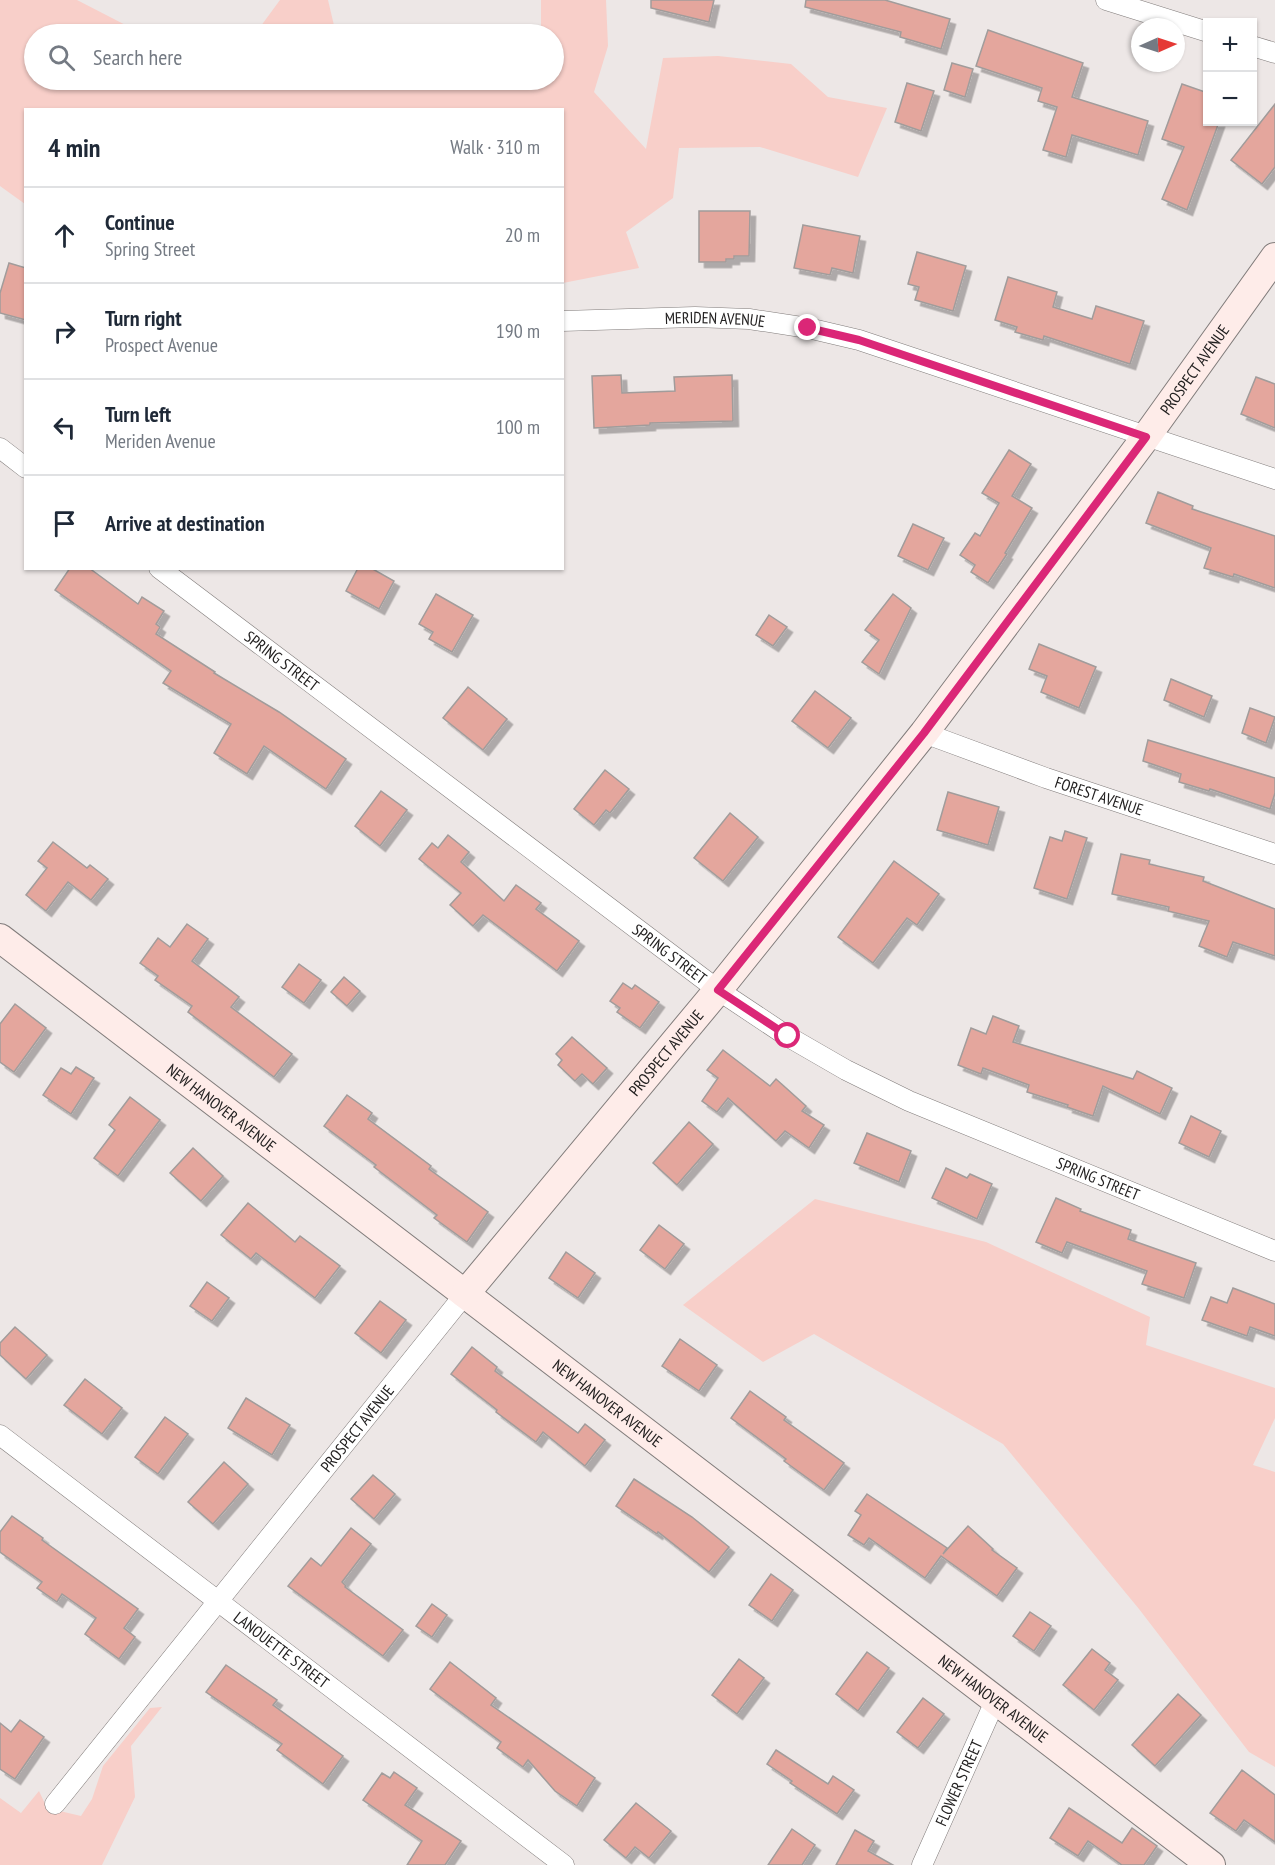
<!DOCTYPE html>
<meta charset="utf-8">
<style>
:root{--surface:#fff;--page:#f2f2f3;--text:#1f2937;--muted:#747a83;--line:#e0e1e3}
body{margin:0;font-family:"PT Sans Narrow",sans-serif;background:var(--page);color:var(--text)}
.controls{position:absolute;right:18px;top:18px;display:grid;overflow:hidden;border-radius:0px;box-shadow:0 2px 4px #0004}
.controls button{width:54px;height:54px;display:grid;place-items:center;padding:0;border:0;border-bottom:2px solid var(--line);background:var(--surface);color:var(--text);font:30px sans-serif}
.compass{position:absolute;left:1131px;top:18px;width:54px;height:54px;border-radius:50%;background:var(--surface);box-shadow:0 2px 4px #0004;rotate:87deg}
.stop{position:absolute;width:18px;height:18px;margin:-14px;border:4px solid #db2777;border-radius:50%;background:#fff}
.stop.end{background:#db2777;border-color:#fff;box-shadow:0 2px 6px #0008}
.list{margin:0;padding:0;list-style:none}
h2{display:flex;justify-content:space-between;align-items:center;height:78px;margin:0;padding:0 24px;font-size:26px}
h2 small{font-size:20px;font-weight:400;color:var(--muted)}
.list li{display:grid;grid-template-columns:39px 1fr auto;gap:18px;align-items:center;box-sizing:border-box;height:96px;padding:0 24px;border-top:2px solid var(--line)}
.list b{display:block;font-size:22px;white-space:nowrap}
.list p{margin:0;font-size:20px;white-space:nowrap;color:var(--muted)}
.list em{font-size:20px;font-style:normal;color:var(--muted)}
.icon{flex:none;width:33px;height:33px;fill:none;stroke:currentColor;stroke-width:2;stroke-linecap:round;stroke-linejoin:round}
.map{position:relative;flex:none;width:1275px;height:1865px;overflow:hidden}
.search{position:absolute;background:var(--surface);box-shadow:0 2px 4px #0004;left:24px;top:24px;width:540px;height:66px;display:flex;align-items:center;gap:15px;box-sizing:border-box;padding:0 21px;border-radius:33px;color:var(--muted);font-size:22px}
.panel{position:absolute;background:var(--surface);box-shadow:0 2px 4px #0004;left:24px;top:108px;width:540px;height:462px;border-radius:0px}
.map>svg:first-child{display:block}
</style>
<div class="map">
<svg width="1275" height="1865" viewBox="0 0 1275 1865">
<defs>
<filter id="shadow"><feDropShadow dx="5.5" dy="5.5" stdDeviation="0" flood-color="#0004"/></filter>
</defs>
<rect width="100%" height="100%" fill="#ede7e6"/>
<g fill="#f8cfc9">
<path d="M 0,0 L 77,0 L 143,34 L 34,34 L 34,80 L 467,80 L 480,87 L 540,87 L 541,80 L 554,80 L 554,34 L 541,34 L 541,0 L 606,0 L 608,46 L 594,92 L 646,149 L 663,58 L 718,56 L 791,64 L 828,97 L 887,108 L 858,177 L 760,147 L 679,148 L 673,198 L 626,232 L 639,268 L 563,283 L 562,110 L 26,110 L 25,204 L 0,186 Z"/>
<path d="M 280,0 L 328,0 L 336,34 L 255,34 Z"/>
<path d="M 815,1199 L 986,1242 L 1150,1317 L 1146,1345 L 1275,1388 L 1275,1418 L 1253,1465 L 1275,1472 L 1275,1767 L 1249,1752 L 1139,1609 L 1003,1444 L 814,1334 L 763,1362 L 683,1305 Z"/>
<path d="M 162,1707 L 131,1746 L 135,1797 L 102,1865 L 0,1865 L 0,1798 L 21,1813 L 39,1791 L 47,1808 L 81,1816 L 92,1799 L 103,1766 L 150,1708 Z"/>
</g>
<g fill="#e4a69d" stroke="#a19c9b" stroke-width="1.5" filter="url(#shadow)">
<path d="M 651,0 L 714,0 L 709,22 L 651,8 Z"/>
<path d="M 806,0 L 885,0 L 950,19 L 941,49 L 900,37 L 901,32 L 805,7 Z"/>
<path d="M 988,30 L 1083,63 L 1072,97 L 1148,121 L 1138,155 L 1072,135 L 1066,157 L 1043,150 L 1057,107 L 1038,101 L 1042,88 L 976,66 Z"/>
<path d="M 952,63 L 973,69 L 965,97 L 944,90 Z"/>
<path d="M 907,83 L 934,91 L 921,131 L 895,122 Z"/>
<path d="M 1182,84 L 1208,93 L 1208,122 L 1219,122 L 1187,210 L 1162,199 L 1184,147 L 1162,139 Z"/>
<path d="M 1275,104 L 1275,167 L 1262,184 L 1231,160 Z"/>
<path d="M 699,211 L 750,211 L 749,256 L 734,256 L 734,259 L 726,259 L 726,262 L 699,262 Z"/>
<path d="M 803,225 L 860,236 L 853,273 L 832,268 L 830,275 L 794,268 Z"/>
<path d="M 917,252 L 966,266 L 953,311 L 915,300 L 919,287 L 908,284 Z"/>
<path d="M 9,263 L 26,268 L 26,320 L 0,313 L 0,293 Z"/>
<path d="M 1008,277 L 1057,292 L 1053,307 L 1092,319 L 1096,306 L 1144,321 L 1130,364 L 1044,336 L 1043,340 L 1015,332 L 1017,327 L 995,320 Z"/>
<path d="M 621,375 L 622,393 L 675,391 L 674,377 L 732,375 L 733,421 L 650,423 L 650,425 L 594,428 L 592,376 Z"/>
<path d="M 1256,377 L 1275,384 L 1275,428 L 1241,414 Z"/>
<path d="M 1009,450 L 1031,464 L 1012,496 L 1032,508 L 1005,553 L 1007,554 L 988,583 L 971,572 L 975,565 L 960,555 L 975,533 L 980,536 L 999,503 L 982,493 Z"/>
<path d="M 1158,492 L 1193,506 L 1192,509 L 1275,536 L 1275,588 L 1234,574 L 1233,577 L 1204,568 L 1211,548 L 1146,523 Z"/>
<path d="M 913,524 L 944,538 L 928,570 L 898,556 Z"/>
<path d="M 70,568 L 89,568 L 138,604 L 142,597 L 164,611 L 156,624 L 160,627 L 156,634 L 215,672 L 214,673 L 279,712 L 346,759 L 326,789 L 264,746 L 247,774 L 214,753 L 231,724 L 163,683 L 171,671 L 55,590 Z"/>
<path d="M 358,568 L 371,568 L 394,581 L 379,609 L 346,591 Z"/>
<path d="M 436,594 L 473,615 L 452,652 L 429,639 L 433,632 L 419,624 Z"/>
<path d="M 893,594 L 911,608 L 879,674 L 862,662 L 879,640 L 865,630 Z"/>
<path d="M 769,615 L 787,627 L 773,646 L 756,635 Z"/>
<path d="M 1039,644 L 1096,667 L 1079,708 L 1041,692 L 1047,676 L 1029,669 Z"/>
<path d="M 1171,679 L 1212,696 L 1204,717 L 1164,700 Z"/>
<path d="M 468,687 L 507,719 L 483,750 L 443,718 Z"/>
<path d="M 815,691 L 851,718 L 828,748 L 792,721 Z"/>
<path d="M 1250,708 L 1275,717 L 1266,743 L 1242,733 Z"/>
<path d="M 1148,740 L 1275,778 L 1275,793 L 1270,809 L 1210,789 L 1209,791 L 1179,782 L 1181,774 L 1143,761 Z"/>
<path d="M 605,770 L 629,789 L 610,813 L 606,810 L 594,825 L 574,809 Z"/>
<path d="M 381,791 L 407,810 L 380,846 L 355,826 Z"/>
<path d="M 948,792 L 999,807 L 988,845 L 937,830 Z"/>
<path d="M 730,813 L 758,837 L 723,881 L 694,858 Z"/>
<path d="M 1065,831 L 1087,838 L 1067,899 L 1034,888 L 1050,837 L 1062,841 Z"/>
<path d="M 448,835 L 469,852 L 461,862 L 504,901 L 516,885 L 541,903 L 536,909 L 579,941 L 557,971 L 483,915 L 473,926 L 450,905 L 461,893 L 419,859 L 432,843 L 438,848 Z"/>
<path d="M 53,842 L 87,868 L 90,865 L 108,879 L 91,900 L 68,882 L 46,911 L 26,895 L 47,868 L 38,861 Z"/>
<path d="M 1121,854 L 1150,860 L 1149,864 L 1204,877 L 1203,881 L 1275,909 L 1275,956 L 1233,942 L 1227,957 L 1199,946 L 1209,921 L 1168,911 L 1169,907 L 1112,894 Z"/>
<path d="M 894,861 L 939,894 L 917,925 L 907,918 L 873,963 L 838,937 Z"/>
<path d="M 187,924 L 208,939 L 192,961 L 239,997 L 231,1007 L 292,1054 L 274,1077 L 188,1012 L 192,1006 L 155,980 L 158,976 L 140,963 L 158,938 L 170,947 Z"/>
<path d="M 299,964 L 321,980 L 304,1003 L 282,987 Z"/>
<path d="M 344,977 L 360,991 L 347,1006 L 331,992 Z"/>
<path d="M 623,983 L 632,989 L 635,985 L 659,1002 L 640,1028 L 617,1012 L 620,1008 L 610,1001 Z"/>
<path d="M 15,1004 L 46,1028 L 14,1072 L 0,1062 L 0,1024 Z"/>
<path d="M 993,1016 L 1019,1026 L 1013,1042 L 1133,1079 L 1137,1071 L 1172,1088 L 1160,1114 L 1103,1086 L 1093,1116 L 1067,1107 L 1068,1105 L 1027,1092 L 1029,1085 L 983,1068 L 981,1074 L 958,1065 L 971,1028 L 986,1034 Z"/>
<path d="M 572,1037 L 607,1068 L 593,1084 L 582,1074 L 575,1081 L 558,1065 L 562,1060 L 556,1054 Z"/>
<path d="M 723,1050 L 770,1086 L 776,1079 L 806,1106 L 802,1111 L 824,1125 L 809,1148 L 785,1131 L 776,1141 L 728,1098 L 717,1112 L 702,1101 L 718,1078 L 707,1070 Z"/>
<path d="M 76,1067 L 94,1078 L 71,1114 L 43,1095 L 61,1068 L 71,1074 Z"/>
<path d="M 347,1095 L 372,1113 L 368,1119 L 431,1166 L 429,1169 L 488,1212 L 467,1242 L 434,1218 L 437,1215 L 374,1167 L 376,1165 L 324,1126 Z"/>
<path d="M 130,1097 L 160,1120 L 118,1176 L 94,1158 L 115,1130 L 109,1125 Z"/>
<path d="M 1191,1116 L 1221,1131 L 1209,1157 L 1179,1143 Z"/>
<path d="M 689,1122 L 713,1144 L 677,1185 L 653,1163 Z"/>
<path d="M 867,1133 L 911,1151 L 899,1182 L 854,1163 Z"/>
<path d="M 193,1148 L 223,1176 L 201,1201 L 170,1173 Z"/>
<path d="M 946,1168 L 967,1178 L 970,1174 L 992,1184 L 977,1219 L 932,1198 Z"/>
<path d="M 1056,1198 L 1081,1209 L 1080,1211 L 1131,1230 L 1128,1239 L 1196,1263 L 1184,1298 L 1142,1284 L 1147,1271 L 1067,1242 L 1062,1253 L 1036,1242 Z"/>
<path d="M 248,1203 L 295,1242 L 300,1236 L 340,1266 L 315,1298 L 256,1253 L 251,1259 L 221,1235 Z"/>
<path d="M 659,1225 L 684,1244 L 665,1269 L 640,1250 Z"/>
<path d="M 566,1252 L 595,1273 L 578,1298 L 549,1278 Z"/>
<path d="M 207,1282 L 229,1298 L 212,1321 L 190,1306 Z"/>
<path d="M 1233,1288 L 1275,1304 L 1275,1336 L 1250,1327 L 1247,1336 L 1202,1320 L 1211,1297 L 1227,1303 Z"/>
<path d="M 380,1301 L 406,1320 L 381,1353 L 355,1333 Z"/>
<path d="M 15,1327 L 47,1355 L 26,1379 L 0,1355 L 0,1343 Z"/>
<path d="M 680,1339 L 717,1365 L 699,1391 L 662,1366 Z"/>
<path d="M 472,1347 L 497,1367 L 495,1371 L 578,1433 L 585,1424 L 605,1440 L 585,1466 L 543,1432 L 536,1442 L 496,1412 L 497,1410 L 451,1374 Z"/>
<path d="M 85,1379 L 122,1408 L 102,1434 L 64,1405 Z"/>
<path d="M 750,1391 L 786,1417 L 784,1420 L 844,1463 L 824,1490 L 784,1461 L 786,1459 L 731,1418 Z"/>
<path d="M 246,1398 L 290,1425 L 272,1455 L 228,1428 Z"/>
<path d="M 165,1417 L 188,1434 L 158,1474 L 135,1457 Z"/>
<path d="M 224,1462 L 248,1484 L 213,1524 L 188,1502 Z"/>
<path d="M 373,1475 L 395,1494 L 374,1519 L 351,1499 Z"/>
<path d="M 634,1479 L 692,1517 L 729,1547 L 709,1572 L 658,1532 L 657,1534 L 616,1506 Z"/>
<path d="M 867,1494 L 947,1548 L 943,1554 L 968,1526 L 993,1549 L 992,1550 L 1017,1568 L 997,1596 L 941,1556 L 925,1578 L 869,1538 L 864,1545 L 848,1535 L 861,1515 L 855,1511 Z"/>
<path d="M 12,1516 L 43,1538 L 42,1540 L 138,1609 L 124,1628 L 135,1637 L 119,1659 L 85,1634 L 96,1618 L 62,1594 L 57,1602 L 37,1588 L 42,1582 L 0,1552 L 0,1532 Z"/>
<path d="M 351,1528 L 371,1544 L 342,1582 L 346,1586 L 345,1587 L 403,1630 L 383,1656 L 288,1586 L 311,1558 L 321,1566 Z"/>
<path d="M 771,1574 L 793,1590 L 772,1621 L 749,1605 Z"/>
<path d="M 432,1604 L 447,1615 L 432,1637 L 416,1626 Z"/>
<path d="M 1030,1612 L 1051,1626 L 1034,1651 L 1013,1636 Z"/>
<path d="M 1092,1649 L 1110,1663 L 1105,1670 L 1118,1680 L 1094,1710 L 1063,1685 Z"/>
<path d="M 867,1652 L 889,1668 L 858,1711 L 836,1694 Z"/>
<path d="M 739,1659 L 764,1678 L 737,1714 L 712,1695 Z"/>
<path d="M 450,1662 L 496,1698 L 491,1705 L 595,1778 L 577,1806 L 555,1791 L 528,1760 L 523,1767 L 497,1748 L 501,1742 L 430,1689 Z"/>
<path d="M 226,1665 L 277,1700 L 273,1705 L 343,1756 L 323,1784 L 277,1750 L 282,1744 L 206,1692 Z"/>
<path d="M 1178,1694 L 1201,1715 L 1155,1766 L 1132,1745 Z"/>
<path d="M 923,1698 L 944,1714 L 918,1748 L 897,1732 Z"/>
<path d="M 20,1720 L 44,1737 L 15,1779 L 0,1769 L 0,1723 L 11,1732 Z"/>
<path d="M 776,1750 L 828,1784 L 833,1776 L 854,1790 L 837,1814 L 790,1783 L 792,1781 L 767,1764 Z"/>
<path d="M 1242,1770 L 1275,1795 L 1275,1842 L 1244,1820 L 1236,1831 L 1210,1813 Z"/>
<path d="M 394,1772 L 417,1788 L 405,1805 L 461,1841 L 445,1865 L 407,1865 L 422,1841 L 363,1800 L 382,1773 L 390,1778 Z"/>
<path d="M 636,1803 L 671,1831 L 649,1858 L 635,1847 L 626,1858 L 604,1840 Z"/>
<path d="M 1069,1808 L 1122,1843 L 1132,1828 L 1157,1846 L 1144,1865 L 1122,1865 L 1088,1841 L 1078,1856 L 1050,1838 Z"/>
<path d="M 792,1829 L 815,1845 L 802,1865 L 768,1865 Z"/>
<path d="M 855,1830 L 874,1841 L 868,1851 L 893,1865 L 836,1865 Z"/>
</g>
<g fill="none" stroke-linecap="round" stroke-linejoin="round">
<defs>
<g id="street">
<path d="M 1106,0 L 1208,32"/>
<path d="M 1252,46 L 1275,53"/>
<path id="s1" d="M 562,321 L 695,317 L 749,319 L 808,328 L 859,340 L 1275,479"/>
<path d="M 0,448 L 26,468"/>
<path id="s2" d="M 159,568 L 718,990 L 787,1036 L 846,1070 L 909,1101 L 1275,1251"/>
<path id="s3" d="M 924,733 L 1046,778 L 1275,854"/>
<path id="s4" d="M 0,1435 L 564,1865"/>
<path id="s5" d="M 55,1804 L 465,1294"/>
<path id="s6" d="M 922,1865 L 996,1699"/>
</g>
<g id="secondary">
<path id="s7" d="M 0,938 L 1211,1865"/>
<path id="s8" d="M 465,1294 L 718,990 L 924,733 L 1146,437 L 1275,257"/>
</g>
</defs>
<use href="#street" stroke="#817c7b" stroke-width="21"/>
<use href="#secondary" stroke="#817c7b" stroke-width="30"/>
<use href="#street" stroke="#fff" stroke-width="20"/>
<use href="#secondary" stroke="#feece9" stroke-width="28"/>
</g>
<g fill="none" stroke-linecap="round" stroke-linejoin="round">
<path stroke="#db2777" stroke-width="8" d="M 788,1036 L 718,990 L 924,733 L 1146,437 L 859,340 L 808,328"/>
</g>
<g text-anchor="middle" dominant-baseline="central" stroke-width="4.5" stroke-linejoin="round" paint-order="stroke">
<g font-size="16" fill="#232121" stroke="#ede7e6">
<text stroke="none"><textPath href="#s1" startOffset="153">MERIDEN AVENUE</textPath></text>
<text stroke="none"><textPath href="#s8" startOffset="1178">PROSPECT AVENUE</textPath></text>
<text stroke="none"><textPath href="#s2" startOffset="154">SPRING STREET</textPath></text>
<text stroke="none"><textPath href="#s3" startOffset="186">FOREST AVENUE</textPath></text>
<text stroke="none"><textPath href="#s2" startOffset="640">SPRING STREET</textPath></text>
<text stroke="none"><textPath href="#s8" startOffset="314">PROSPECT AVENUE</textPath></text>
<text stroke="none"><textPath href="#s7" startOffset="279">NEW HANOVER AVENUE</textPath></text>
<text stroke="none"><textPath href="#s2" startOffset="1126">SPRING STREET</textPath></text>
<text stroke="none"><textPath href="#s7" startOffset="765">NEW HANOVER AVENUE</textPath></text>
<text stroke="none"><textPath href="#s5" startOffset="482">PROSPECT AVENUE</textPath></text>
<text stroke="none"><textPath href="#s4" startOffset="354">LANOUETTE STREET</textPath></text>
<text stroke="none"><textPath href="#s7" startOffset="1251">NEW HANOVER AVENUE</textPath></text>
<text stroke="none"><textPath href="#s6" startOffset="90">FLOWER STREET</textPath></text>
</g>
</g>
</svg>
<div class="controls">
<button>+</button>
<button>−</button>
</div>
<svg class="compass" viewBox="-18 -18 36 36"><path d="M0-13l5 13h-10z" fill="#e53935"/><path d="M0 13l5-13h-10z" fill="#747a83"/></svg>
<div class="stop" style="left:788px;top:1036px"></div>
<div class="stop end" style="left:808px;top:328px"></div>
<div class="search"><svg class="icon" aria-label="search" viewBox="0 0 24 24"><circle cx="10" cy="10" r="6"/><path d="M15 15l6 6"/></svg>Search here</div>
<section class="panel">
<h2>4 min<small>Walk · 310 m</small></h2>
<ul class="list">
<li><svg class="icon" aria-label="ahead" viewBox="0 0 24 24"><path d="M12 20V5M6 11l6-6 6 6"/></svg><div><b>Continue</b><p>Spring Street</p></div><em>20 m</em></li>
<li><svg class="icon" aria-label="right" viewBox="0 0 24 24"><path d="M7 20v-9h11M14 6l5 5-5 5"/></svg><div><b>Turn right</b><p>Prospect Avenue</p></div><em>190 m</em></li>
<li><svg class="icon" aria-label="left" viewBox="0 0 24 24"><path d="M17 20v-9H6M10 6l-5 5 5 5"/></svg><div><b>Turn left</b><p>Meriden Avenue</p></div><em>100 m</em></li>
<li><svg class="icon" aria-label="arrive" viewBox="0 0 24 24"><path d="M6 21V4h12l-3 4 3 4H6"/></svg><div><b>Arrive at destination</b></div></li>
</ul>
</section>
</div>
